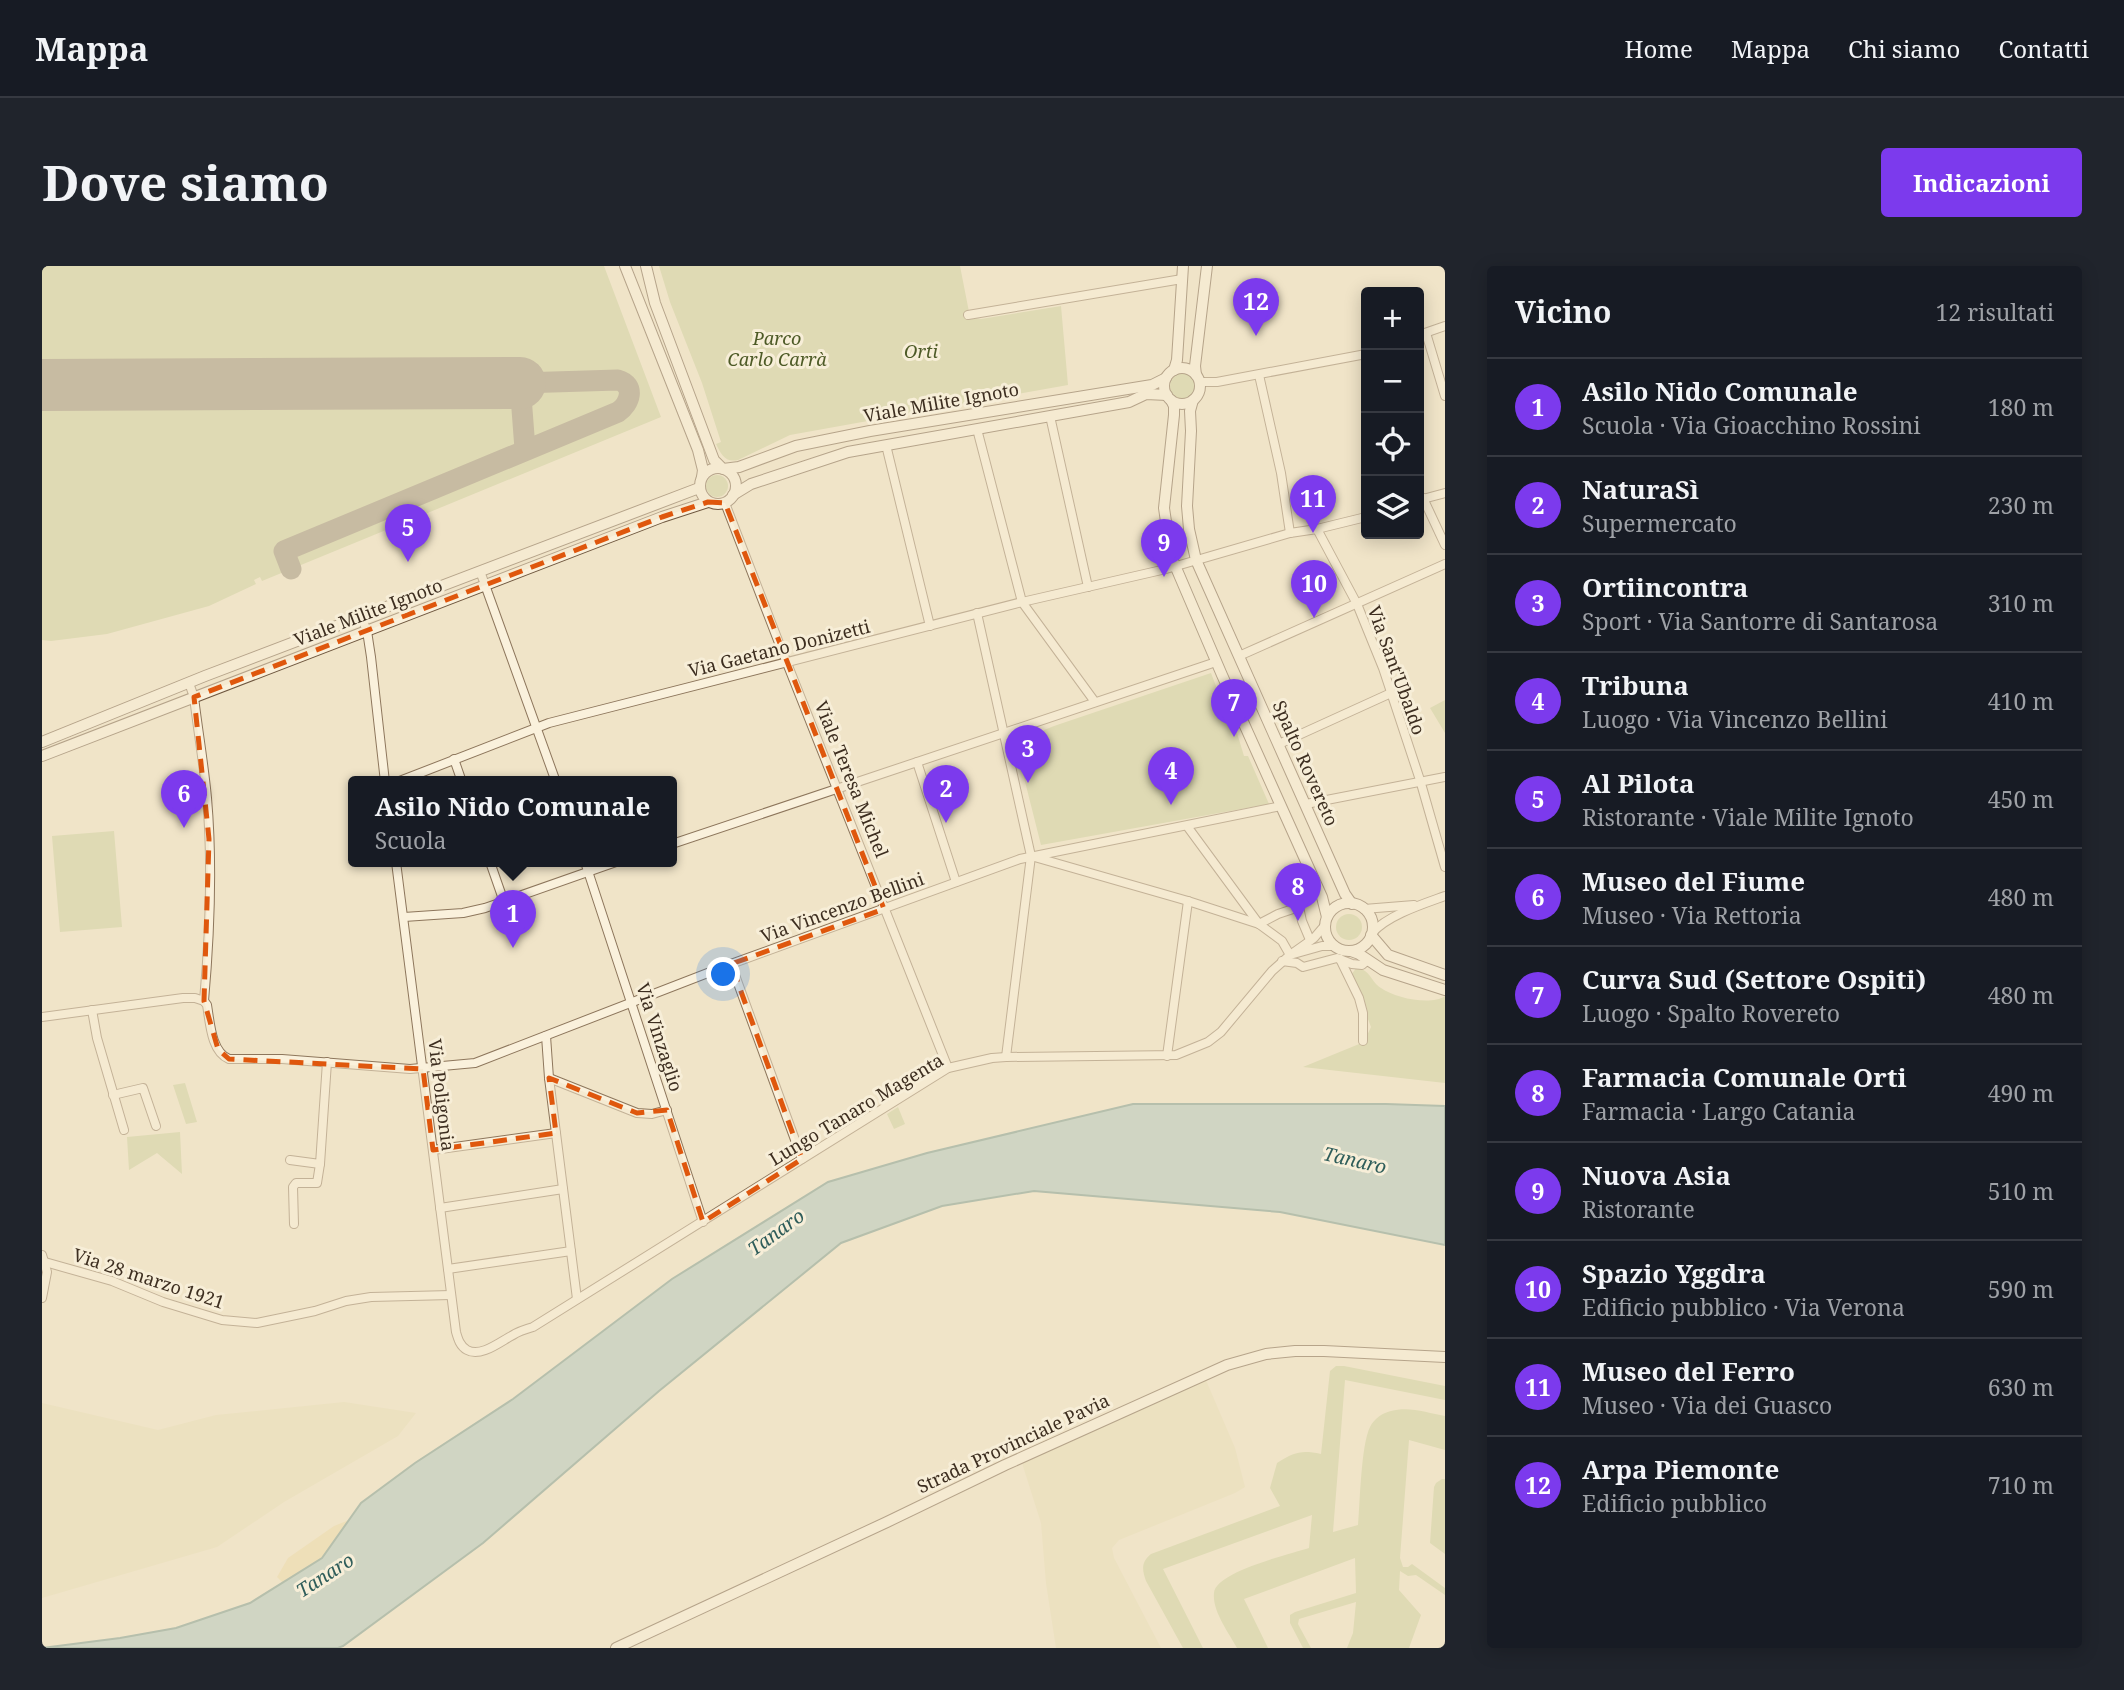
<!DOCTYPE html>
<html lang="it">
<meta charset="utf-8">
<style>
:root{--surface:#171b24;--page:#20242c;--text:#f1f3f6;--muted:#9ea1a6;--line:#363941;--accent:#7c3aed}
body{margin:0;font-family:"Noto Serif",serif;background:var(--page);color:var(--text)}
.controls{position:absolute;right:21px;top:21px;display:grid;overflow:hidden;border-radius:7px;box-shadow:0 4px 18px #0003}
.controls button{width:63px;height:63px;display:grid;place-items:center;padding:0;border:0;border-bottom:2px solid var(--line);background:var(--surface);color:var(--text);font:35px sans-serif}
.you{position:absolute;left:682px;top:709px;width:24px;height:24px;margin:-18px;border:5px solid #fff;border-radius:50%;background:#1a73e8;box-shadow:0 0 0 10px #1a73e833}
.badge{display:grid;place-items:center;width:46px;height:46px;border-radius:50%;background:var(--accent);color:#fff;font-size:23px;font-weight:700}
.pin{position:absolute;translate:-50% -58px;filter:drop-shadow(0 2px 4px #0008)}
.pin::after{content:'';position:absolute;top:37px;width:24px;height:21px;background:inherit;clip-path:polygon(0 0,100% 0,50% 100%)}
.popup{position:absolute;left:306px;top:510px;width:329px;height:91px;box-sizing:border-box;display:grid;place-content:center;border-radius:7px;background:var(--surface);filter:drop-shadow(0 2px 5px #0005);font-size:23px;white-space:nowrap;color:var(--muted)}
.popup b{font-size:26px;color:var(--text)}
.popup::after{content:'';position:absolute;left:50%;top:100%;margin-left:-14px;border:14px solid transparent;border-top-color:var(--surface)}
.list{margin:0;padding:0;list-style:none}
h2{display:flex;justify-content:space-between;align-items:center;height:91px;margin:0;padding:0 28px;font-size:30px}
h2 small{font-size:23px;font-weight:400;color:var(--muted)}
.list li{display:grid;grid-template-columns:46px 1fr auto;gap:21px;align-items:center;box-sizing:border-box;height:98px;padding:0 28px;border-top:2px solid var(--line)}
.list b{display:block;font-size:26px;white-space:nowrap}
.list p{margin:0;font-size:23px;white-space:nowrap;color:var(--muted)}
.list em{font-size:23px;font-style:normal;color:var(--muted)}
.icon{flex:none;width:38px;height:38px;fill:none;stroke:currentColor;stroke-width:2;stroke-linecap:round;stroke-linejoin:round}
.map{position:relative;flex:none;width:1403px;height:1382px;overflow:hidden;border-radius:7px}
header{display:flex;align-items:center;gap:42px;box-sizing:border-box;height:98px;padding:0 35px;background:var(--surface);border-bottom:2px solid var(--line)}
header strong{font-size:33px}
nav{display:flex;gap:38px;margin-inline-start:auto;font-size:24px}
.intro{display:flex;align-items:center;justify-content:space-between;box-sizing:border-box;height:168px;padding:0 42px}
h1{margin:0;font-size:49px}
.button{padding:18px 32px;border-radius:7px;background:var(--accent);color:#fff;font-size:24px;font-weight:700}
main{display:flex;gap:42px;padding:0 42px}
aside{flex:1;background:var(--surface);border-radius:7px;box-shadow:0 4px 18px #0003}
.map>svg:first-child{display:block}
</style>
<header>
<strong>Mappa</strong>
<nav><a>Home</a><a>Mappa</a><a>Chi siamo</a><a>Contatti</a></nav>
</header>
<div class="intro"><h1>Dove siamo</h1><a class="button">Indicazioni</a></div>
<main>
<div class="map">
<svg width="1403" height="1382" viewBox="0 0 1403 1382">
<rect width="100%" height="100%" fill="#f0e4c8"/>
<g fill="#e6deb5">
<path d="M 1163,1112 L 1193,1182 L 1203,1221 L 1193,1227 L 1077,1274 L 1070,1282 L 1072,1292 L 1119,1382 L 1014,1382 L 1004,1317 L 999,1257 L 980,1197 Z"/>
<path d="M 302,1136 L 374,1147 L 356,1170 L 242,1236 L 175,1281 L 0,1332 L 0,1137 L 116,1164 L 174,1149 Z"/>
</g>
<g fill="#c9cf9b">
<path d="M 0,0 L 562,0 L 619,151 L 220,315 L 218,311 L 212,314 L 214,318 L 167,340 L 65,368 L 9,375 L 0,374 Z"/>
<path d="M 617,0 L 918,0 L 928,51 L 939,53 L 1019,40 L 1026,119 L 748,169 L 696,194 C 683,197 679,188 674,178 L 679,176 L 660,117 L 628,36 Z"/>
<circle cx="1141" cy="120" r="13"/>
<circle cx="675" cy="220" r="11"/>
<path d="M 1169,407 L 1182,441 L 1185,441 L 1188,444 L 1202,490 L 1206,490 L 1227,538 L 999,579 L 973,476 L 1012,460 Z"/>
<path d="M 1403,434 L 1403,467 L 1388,442 Z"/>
<path d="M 72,565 L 80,661 L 18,666 L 10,570 Z"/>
<circle cx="1307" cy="661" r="13"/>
<path d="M 1315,701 C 1331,707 1328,715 1339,722 C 1353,732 1389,740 1403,730 L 1403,817 L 1261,801 L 1322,776 L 1329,761 L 1309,709 Z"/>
<path d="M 143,817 L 155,856 L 144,858 L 131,819 Z"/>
<path d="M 856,841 L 863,858 L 852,863 L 845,848 Z"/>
<path d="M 138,866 L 140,908 L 115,887 L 87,904 L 85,871 Z"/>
<path d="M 1294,1100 L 1302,1100 L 1403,1120 L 1403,1134 L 1303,1114 L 1291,1266 L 1316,1259 C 1318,1237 1319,1179 1328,1161 C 1332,1153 1340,1147 1349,1145 C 1367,1140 1386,1147 1403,1150 L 1403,1184 L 1367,1174 L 1358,1292 L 1361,1301 L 1366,1301 L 1370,1298 L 1403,1322 L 1403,1329 L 1374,1309 L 1366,1310 L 1358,1305 L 1357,1324 L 1379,1349 L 1367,1382 L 1305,1382 L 1311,1367 L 1314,1336 L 1257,1353 L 1256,1358 L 1269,1382 L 1261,1382 L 1248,1357 L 1248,1349 L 1253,1346 L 1314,1327 L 1313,1292 L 1202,1333 L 1226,1382 L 1195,1382 C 1187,1367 1170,1345 1172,1327 C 1173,1306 1248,1288 1267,1282 L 1270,1249 L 1121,1303 L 1161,1382 L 1141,1382 L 1104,1315 C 1100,1304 1099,1296 1109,1288 L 1238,1240 L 1228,1222 L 1235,1197 C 1253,1186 1259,1184 1279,1188 L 1288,1105 Z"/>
<path d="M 1400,1213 L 1403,1213 L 1403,1288 L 1388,1277 L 1392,1221 L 1394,1217 Z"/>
</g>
<path fill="#ecd9a5" d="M 307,1254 L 280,1292 L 241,1317 L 235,1311 L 246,1292 L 292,1260 Z"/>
<path fill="#a9c4bc" stroke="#6f938a" stroke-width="2" d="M 1091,838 L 1344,838 L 1403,840 L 1403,979 L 1238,946 L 992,925 L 900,940 L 799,977 L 617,1125 L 441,1277 L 301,1380 L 296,1382 L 0,1382 L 78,1372 L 134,1362 L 208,1337 L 280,1292 L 319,1237 L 373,1197 L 471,1133 L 630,1013 L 786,916 L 885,887 Z"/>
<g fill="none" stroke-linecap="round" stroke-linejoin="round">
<path stroke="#968974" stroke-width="21" d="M 249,303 L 242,285 L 576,146 C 588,138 594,119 576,114 L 478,117 L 483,183"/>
<path stroke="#968974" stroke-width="52" d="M 0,119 L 478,117"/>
<defs>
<g id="street">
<path d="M 926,49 L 1140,13"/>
<path d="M 1384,67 L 1403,130"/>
<path d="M 1377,69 L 1403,60"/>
<path d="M 1217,109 L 1239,207 L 1248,267"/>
<path d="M 1158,116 L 1175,116 L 1324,88"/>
<path d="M 1008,150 L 1046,321"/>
<path d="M 935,163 L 980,336 L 1053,436"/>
<path d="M 844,179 L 888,360"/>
<path d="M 1381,232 L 1403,279"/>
<path d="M 1377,234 L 1403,227"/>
<path d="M 683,237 L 737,377 L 906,802"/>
<path d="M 1275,263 L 1315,338 L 1341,402 L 1378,514 L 1403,601"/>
<path d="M 438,305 L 514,516"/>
<path d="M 935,347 L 989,590 L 964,791"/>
<path d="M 319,350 L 325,365 L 329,391 L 343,516"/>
<path d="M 1197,390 L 1403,298"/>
<path d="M 147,417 L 152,431 C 156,465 162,499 165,532 C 171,600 168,668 162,735"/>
<path d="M 1237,478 L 1349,427"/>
<path d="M 412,493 L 420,516"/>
<path d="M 875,496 L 914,616"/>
<path d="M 355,516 L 507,457 L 980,336 L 1124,303 L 1248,267 L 1275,263 L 1324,251"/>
<path d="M 1264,538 L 1403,511"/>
<path d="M 1145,560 L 1217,658"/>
<path d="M 630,578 L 1174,396"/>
<path d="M 354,596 L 414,1066 C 416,1073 418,1080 425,1084 C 439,1092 459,1075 471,1069 C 477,1065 484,1063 491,1061 L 906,802 L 950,792 L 964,791 L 1134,789 L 1166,776 L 1179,766 L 1230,705 L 1248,689 L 1240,675 L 1217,658 L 1146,635 L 989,590"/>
<path d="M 448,596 L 462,636"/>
<path d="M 543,596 L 661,956"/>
<path d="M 1322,643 L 1372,639"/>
<path d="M 362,651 L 421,647 L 443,642 L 574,596"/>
<path d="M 1217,658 L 1236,648 L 1257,641 L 1260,655 L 1268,674"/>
<path d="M 1284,658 L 1272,672 L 1248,689 L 1280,680 L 1293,680"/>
<path d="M 1330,667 C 1346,649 1381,638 1403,630"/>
<path d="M 1298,693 L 1317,732 L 1321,747 L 1321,775"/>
<path d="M 1240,695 L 1255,697 L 1261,701 L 1295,692 L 1310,698 L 1320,699 L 1326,694"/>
<path d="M 689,698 L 760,893"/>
<path d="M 162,735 L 165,739 C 168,756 169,786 187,793 L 240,793 L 368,803 L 433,797 L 689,698 L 978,593 L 1239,540"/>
<path d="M 50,744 L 55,772 L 82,864"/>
<path d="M 0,751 L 141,732 L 153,732 L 162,735"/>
<path d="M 504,770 L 507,812 L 535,1033"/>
<path d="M 1125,790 L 1146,635"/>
<path d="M 507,812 L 595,847 L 610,848 L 625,844"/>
<path d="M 71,829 L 101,822 L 114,860"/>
<path d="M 391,884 L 514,867"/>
<path d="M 248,894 L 278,898 L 285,796"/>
<path d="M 398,942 L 521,923"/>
<path d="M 252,958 L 251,921 L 254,917 L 275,917 L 278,898"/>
<path d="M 0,989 L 5,1006 L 0,1032"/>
<path d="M 3,996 L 70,1015 L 121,1036 L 180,1054 L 215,1057 L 273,1045 L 304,1035 L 329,1031 L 409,1029"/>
<path d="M 406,1003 L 529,985"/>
</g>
<g id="secondary">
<path d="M 583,0 L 656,184 L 661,204 L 660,211"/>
<path d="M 604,0 L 613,37 L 672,194 L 681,203 L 697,201 L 754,180 L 828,165 L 1110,119 L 1124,112"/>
<circle cx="1140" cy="120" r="18"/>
<path d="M 1132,104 L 1135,94 L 1141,0"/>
<path d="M 1154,109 L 1153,100 L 1165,0"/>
<path d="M 1129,134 L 1132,140 L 1132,149 L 1122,242 L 1129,290 L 1180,409 L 1280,631 L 1285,651"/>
<path d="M 1151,134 L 1148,145 L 1149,165 L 1145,240 L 1147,263 L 1154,294 L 1303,628 L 1310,638"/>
<circle cx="676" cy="220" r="18"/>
<path d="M 691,229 L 709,218 L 806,186 L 1087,136 L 1104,128 L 1125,129"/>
<path d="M 0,476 L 163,410 L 657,222"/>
<path d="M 0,490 L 620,251 L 666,236"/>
<circle cx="1307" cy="661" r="24"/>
<path d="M 1329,669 L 1346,689 L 1403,709"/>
<path d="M 1309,685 L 1317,688 L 1341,704 L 1403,724"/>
<path d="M 574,1382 L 845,1256 L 963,1199 L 1185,1099 L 1224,1088 L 1253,1085 L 1282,1085 L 1403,1091"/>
</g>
</defs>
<use href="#street" stroke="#8d765c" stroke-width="10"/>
<use href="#secondary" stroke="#6f573f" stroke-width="12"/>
<use href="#street" stroke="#faf1dc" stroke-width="8"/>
<use href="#secondary" stroke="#faf1dc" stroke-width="10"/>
</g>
<path d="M0 0H1403V1382H0ZM 666,236 L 683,237 L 842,643 L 689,698 L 760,893 L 661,956 L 625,844 L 595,847 L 507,812 L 514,867 L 391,884 L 381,803 L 187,793 L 176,783 L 162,735 L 167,573 L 152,431 L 620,251 Z" fill="#f0e4c8" fill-opacity=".55" fill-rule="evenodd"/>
<path fill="none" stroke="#df570d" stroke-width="5" stroke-dasharray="14 9" stroke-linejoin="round" d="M 666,236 L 683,237 L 842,643 L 689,698 L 760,893 L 661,956 L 625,844 L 595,847 L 507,812 L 514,867 L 391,884 L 381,803 L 187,793 L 176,783 L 162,735 L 167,573 L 152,431 L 620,251 Z"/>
<g text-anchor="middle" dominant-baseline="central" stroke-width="6" stroke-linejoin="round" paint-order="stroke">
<g font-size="18" font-style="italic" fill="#4d5a26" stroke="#f7eed8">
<text x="735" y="72">Parco<tspan x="735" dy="21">Carlo Carrà</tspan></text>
<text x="879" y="85">Orti</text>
</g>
<g font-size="18" fill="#3d2e20" stroke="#f7eed8">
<text transform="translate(899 136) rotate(-10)">Viale Milite Ignoto</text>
<text transform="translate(326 346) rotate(-21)">Viale Milite Ignoto</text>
<text transform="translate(737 382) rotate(-14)">Via Gaetano Donizetti</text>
<text transform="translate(1355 404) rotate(70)">Via Sant'Ubaldo</text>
<text transform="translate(1264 497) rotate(66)">Spalto Rovereto</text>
<text transform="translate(810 513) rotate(68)">Viale Teresa Michel</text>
<text transform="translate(800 641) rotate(-20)">Via Vincenzo Bellini</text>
<text transform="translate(618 771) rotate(72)">Via Vinzaglio</text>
<text transform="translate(400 829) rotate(83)">Via Poligonia</text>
<text transform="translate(814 843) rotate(-31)">Lungo Tanaro Magenta</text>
<text transform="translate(107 1012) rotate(18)">Via 28 marzo 1921</text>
<text transform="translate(971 1177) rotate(-25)">Strada Provinciale Pavia</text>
</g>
<g font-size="19" font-style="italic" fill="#2f5d5a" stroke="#f7eed8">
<text transform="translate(1313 894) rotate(13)">Tanaro</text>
<text transform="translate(734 966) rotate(-36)">Tanaro</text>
<text transform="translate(283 1309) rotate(-33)">Tanaro</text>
</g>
</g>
</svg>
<div class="controls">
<button>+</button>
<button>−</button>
<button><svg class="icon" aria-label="locate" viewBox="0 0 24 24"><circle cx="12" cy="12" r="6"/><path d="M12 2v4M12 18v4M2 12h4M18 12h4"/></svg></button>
<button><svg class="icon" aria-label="layers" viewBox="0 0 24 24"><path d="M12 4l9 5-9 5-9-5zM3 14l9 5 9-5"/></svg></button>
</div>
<div class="you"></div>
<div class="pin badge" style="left:471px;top:682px">1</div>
<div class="popup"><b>Asilo Nido Comunale</b>Scuola</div>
<div class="pin badge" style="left:904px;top:557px">2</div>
<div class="pin badge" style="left:986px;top:517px">3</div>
<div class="pin badge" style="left:1129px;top:539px">4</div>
<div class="pin badge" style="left:366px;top:296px">5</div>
<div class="pin badge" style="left:142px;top:562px">6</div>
<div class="pin badge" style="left:1192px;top:471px">7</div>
<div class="pin badge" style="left:1256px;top:655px">8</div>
<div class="pin badge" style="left:1122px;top:311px">9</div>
<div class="pin badge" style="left:1272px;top:352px">10</div>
<div class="pin badge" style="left:1271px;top:267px">11</div>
<div class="pin badge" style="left:1214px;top:70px">12</div>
</div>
<aside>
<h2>Vicino<small>12 risultati</small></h2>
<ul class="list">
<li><span class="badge">1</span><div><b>Asilo Nido Comunale</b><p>Scuola · Via Gioacchino Rossini</p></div><em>180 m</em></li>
<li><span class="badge">2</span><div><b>NaturaSì</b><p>Supermercato</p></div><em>230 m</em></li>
<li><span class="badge">3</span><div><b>Ortiincontra</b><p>Sport · Via Santorre di Santarosa</p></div><em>310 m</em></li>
<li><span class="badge">4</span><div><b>Tribuna</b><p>Luogo · Via Vincenzo Bellini</p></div><em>410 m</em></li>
<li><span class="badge">5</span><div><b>Al Pilota</b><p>Ristorante · Viale Milite Ignoto</p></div><em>450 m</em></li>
<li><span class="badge">6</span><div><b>Museo del Fiume</b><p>Museo · Via Rettoria</p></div><em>480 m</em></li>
<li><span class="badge">7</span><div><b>Curva Sud (Settore Ospiti)</b><p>Luogo · Spalto Rovereto</p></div><em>480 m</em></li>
<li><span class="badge">8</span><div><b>Farmacia Comunale Orti</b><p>Farmacia · Largo Catania</p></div><em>490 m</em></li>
<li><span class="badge">9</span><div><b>Nuova Asia</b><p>Ristorante</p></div><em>510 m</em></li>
<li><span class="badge">10</span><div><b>Spazio Yggdra</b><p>Edificio pubblico · Via Verona</p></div><em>590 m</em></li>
<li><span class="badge">11</span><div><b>Museo del Ferro</b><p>Museo · Via dei Guasco</p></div><em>630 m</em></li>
<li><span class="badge">12</span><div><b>Arpa Piemonte</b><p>Edificio pubblico</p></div><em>710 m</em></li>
</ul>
</aside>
</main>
